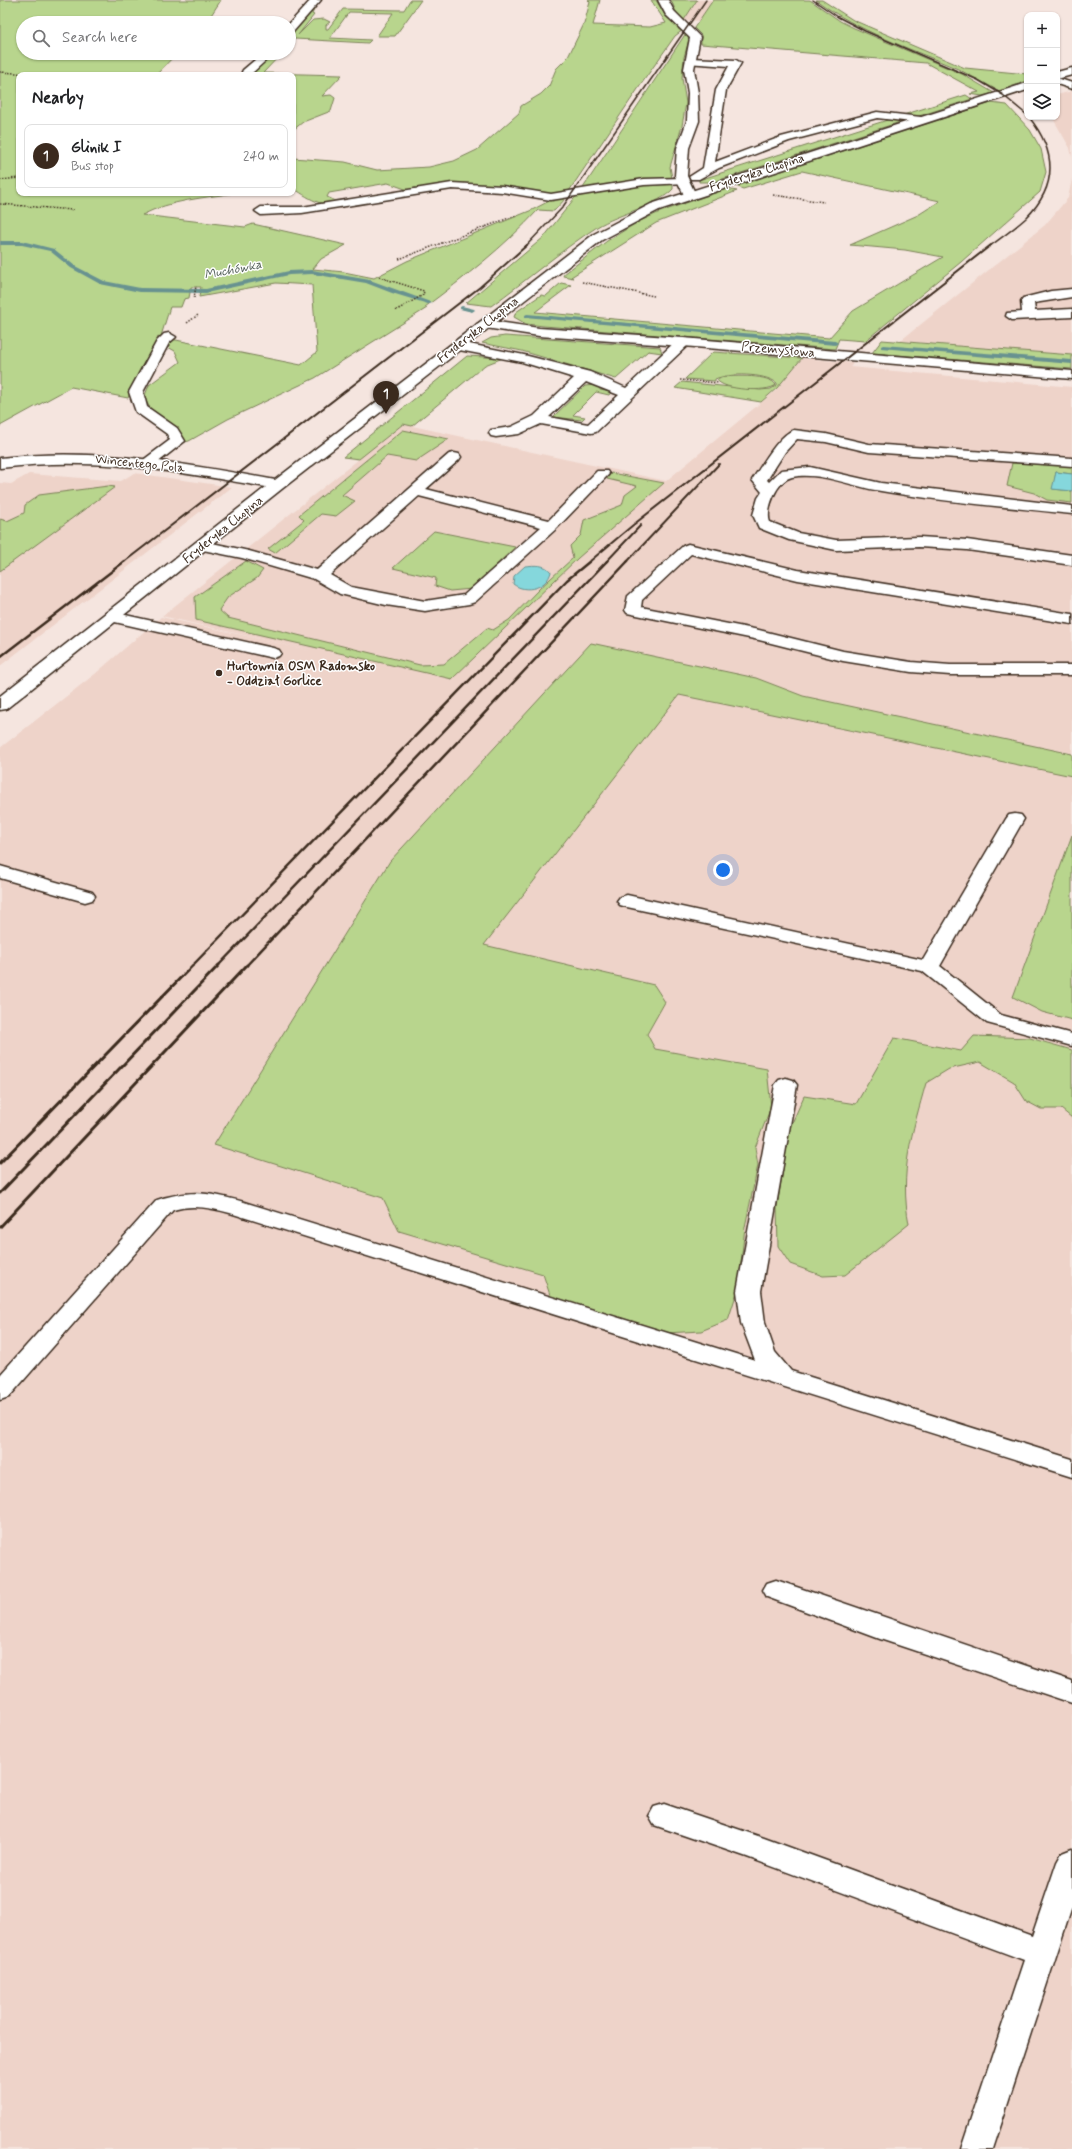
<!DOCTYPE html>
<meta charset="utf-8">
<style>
:root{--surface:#fff;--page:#f6f6f6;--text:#202124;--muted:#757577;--line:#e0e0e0;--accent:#3b2a1e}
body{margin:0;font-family:Mynerve,sans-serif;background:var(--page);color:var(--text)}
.controls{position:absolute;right:12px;top:12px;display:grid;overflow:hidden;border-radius:8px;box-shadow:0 1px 3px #0004}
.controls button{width:36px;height:36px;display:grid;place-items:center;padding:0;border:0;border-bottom:1px solid var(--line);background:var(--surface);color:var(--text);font:20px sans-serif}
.you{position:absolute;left:723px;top:870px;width:14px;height:14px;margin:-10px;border:3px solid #fff;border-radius:50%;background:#1a73e8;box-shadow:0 0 0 6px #1a73e833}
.badge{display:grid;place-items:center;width:26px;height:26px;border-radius:50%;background:var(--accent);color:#fff;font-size:13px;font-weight:700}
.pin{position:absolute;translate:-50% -33px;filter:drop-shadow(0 1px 2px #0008)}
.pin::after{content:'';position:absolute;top:21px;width:14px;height:12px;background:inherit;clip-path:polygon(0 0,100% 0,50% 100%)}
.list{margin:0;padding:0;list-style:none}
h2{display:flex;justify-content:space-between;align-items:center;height:52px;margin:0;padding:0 16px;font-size:17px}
h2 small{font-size:13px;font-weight:400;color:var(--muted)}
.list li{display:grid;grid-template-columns:26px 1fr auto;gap:12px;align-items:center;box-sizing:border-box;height:64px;margin:0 8px 8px;padding:0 8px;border:1px solid var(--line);border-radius:8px}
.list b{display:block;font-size:15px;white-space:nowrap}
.list p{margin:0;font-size:13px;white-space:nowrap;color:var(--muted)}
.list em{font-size:13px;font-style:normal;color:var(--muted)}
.icon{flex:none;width:22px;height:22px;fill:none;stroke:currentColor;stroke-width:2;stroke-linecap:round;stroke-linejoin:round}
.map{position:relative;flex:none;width:1072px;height:2149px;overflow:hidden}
.search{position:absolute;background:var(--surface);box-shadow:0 1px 3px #0004;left:16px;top:16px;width:280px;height:44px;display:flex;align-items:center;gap:10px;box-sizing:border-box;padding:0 14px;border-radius:22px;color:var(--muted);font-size:15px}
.panel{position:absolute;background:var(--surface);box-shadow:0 1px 3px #0004;left:16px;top:72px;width:280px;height:124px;border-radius:8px}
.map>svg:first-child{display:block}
</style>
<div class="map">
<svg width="1072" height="2149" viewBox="0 0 1072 2149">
<rect width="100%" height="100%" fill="#f5e5df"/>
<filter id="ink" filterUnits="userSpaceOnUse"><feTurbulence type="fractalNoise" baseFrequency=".025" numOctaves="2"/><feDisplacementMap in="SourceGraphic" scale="8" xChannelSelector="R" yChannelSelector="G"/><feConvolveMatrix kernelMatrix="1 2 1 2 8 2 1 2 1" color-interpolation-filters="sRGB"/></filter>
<g filter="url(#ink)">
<g fill="#eed3c9">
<path d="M 697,0 L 713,0 L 699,21 L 684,20 Z"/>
<path d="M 1072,91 L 1072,157 L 1070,148 L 1052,117 L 1057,117 L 1057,95 Z"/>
<path d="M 1072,179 L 1072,355 L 900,341 L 1045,225 L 1068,198 Z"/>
<path d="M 802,358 L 854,363 L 850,367 L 1072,387 L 1072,2149 L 0,2149 L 0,748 L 95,674 L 161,617 L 313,651 L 162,616 L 403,424 L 666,481 L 775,391 Z"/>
<path d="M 134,473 L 232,487 L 0,666 L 0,483 L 11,484 L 29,474 L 121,481 Z"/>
</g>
<g fill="#b8d58d" stroke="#7a8056">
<path d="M 0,0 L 221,0 L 206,23 L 23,23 L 23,53 L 177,53 L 156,75 L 19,75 L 19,193 L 235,193 C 203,198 171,200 142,215 L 245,227 L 253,224 L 346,245 L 321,259 L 313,269 L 344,272 L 374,278 L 407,261 L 532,210 L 555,198 L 567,197 L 554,211 L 538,210 C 504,247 465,277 425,307 L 427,308 L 315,378 L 228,419 L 189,441 L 185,442 L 177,429 L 152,411 L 144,398 L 149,385 L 180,362 L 175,351 L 166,346 L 171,339 L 301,365 L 317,352 L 312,285 L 276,283 L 199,297 L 201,287 L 191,287 L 189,298 L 184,299 L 181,307 L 170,307 L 161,336 L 157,338 L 161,340 L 132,387 L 128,398 L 71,387 L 0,426 Z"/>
<path d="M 410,0 L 421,0 L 395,36 L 377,36 L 393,13 L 349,12 L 330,38 L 371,40 L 368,43 L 295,39 L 289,45 L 289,31 L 310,8 L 315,8 L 312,14 L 314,15 L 298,35 L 313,20 L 324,19 L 330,22 L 326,25 L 326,29 L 328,29 L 343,9 L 404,10 Z"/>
<path d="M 588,0 L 600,0 L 593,25 L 650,27 L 666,23 L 651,0 L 656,0 L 666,17 L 680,28 L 678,28 L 679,30 L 683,30 L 675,36 L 642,83 L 567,194 L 557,195 L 495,187 L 411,191 L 388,183 L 329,193 L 327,197 L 338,202 C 324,210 306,196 293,188 L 293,158 L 345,162 L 377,170 L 429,167 L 454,161 L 477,150 L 519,113 L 521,106 L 541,94 L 549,86 L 556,69 L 568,57 L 584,24 L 590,2 Z"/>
<path d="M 671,0 L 697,0 L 684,20 L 676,12 Z"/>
<path d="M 713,0 L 810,0 L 840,21 L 854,28 L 962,74 L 994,93 L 982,96 L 970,94 L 979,92 L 926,63 L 701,44 L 701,35 L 694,28 Z"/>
<path d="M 816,0 L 822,0 L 853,20 L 965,68 L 1027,74 L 1027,81 L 999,91 C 985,84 972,76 958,69 C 909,48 859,32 816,0 Z"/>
<path d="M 686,33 L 689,40 L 684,57 L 682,78 L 686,103 L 682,126 L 670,167 L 672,178 L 581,191 Z"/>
<path d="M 271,53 L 282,53 L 263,73 L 342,75 L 322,96 L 331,95 L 335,98 L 331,111 L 303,122 L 293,130 L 293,75 L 247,75 Z"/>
<path d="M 966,95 L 972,99 L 713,182 L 699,182 L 699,180 Z"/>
<path d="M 991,103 L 1007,105 L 1030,130 L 1041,149 L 1046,172 L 1040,192 L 961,262 L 865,341 L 839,339 L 835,349 L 544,326 L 526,324 L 514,317 L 516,312 L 541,295 L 546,296 L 561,283 L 571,285 L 535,312 L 829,338 L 853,311 L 943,257 L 905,250 L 850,245 L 918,215 L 940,201 L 802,171 L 743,189 L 736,186 Z"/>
<path d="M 667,183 L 673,185 L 673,189 C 659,205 618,214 597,227 C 560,251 527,280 491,306 L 466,303 L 544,237 L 577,195 L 615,187 Z"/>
<path d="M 726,189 L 737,191 L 656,223 L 571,277 L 573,278 L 563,276 L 564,274 L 607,241 L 638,222 L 660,212 Z"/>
<path d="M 505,336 L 660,347 L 662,353 L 648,351 L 616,379 L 522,351 L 482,343 L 491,338 Z"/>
<path d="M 882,340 L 1072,355 L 1072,369 L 872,353 Z"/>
<path d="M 713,352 L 802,358 L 777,388 L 761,402 L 675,388 L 682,382 L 760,390 L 771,389 L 777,385 L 777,383 C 764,373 729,373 715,379 L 715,381 L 685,379 Z"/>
<path d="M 467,356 L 503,358 L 485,365 L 412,426 L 403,424 L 359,459 L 343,457 Z"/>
<path d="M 723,377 C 734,376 770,374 776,385 C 767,393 723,390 717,380 Z"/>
<path d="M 595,385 L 600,386 L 600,390 L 611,392 L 609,395 L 596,392 L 573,415 L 585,417 L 582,420 L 553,417 L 585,386 Z"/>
<path d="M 403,430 L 449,439 L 416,461 L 387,456 L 342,495 L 355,501 L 336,516 L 321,514 L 275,553 L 268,549 L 304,520 L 299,515 Z"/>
<path d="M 1012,463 L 1072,465 L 1072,474 L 1056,472 L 1053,489 L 1072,491 L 1072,503 L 1047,500 L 1034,493 L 1007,486 Z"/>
<path d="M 611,473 L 664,483 L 578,558 L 452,679 L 196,620 L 195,597 L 246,561 L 263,570 L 257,578 L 228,597 L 219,610 L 228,618 L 420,665 L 444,664 L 487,628 L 493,630 L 509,620 L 539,589 L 573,558 L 570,546 L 581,535 L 584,520 L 622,505 L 625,495 L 637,486 L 607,479 Z"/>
<path d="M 108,486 L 115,487 L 0,571 L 0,519 L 7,521 L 24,513 L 25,505 L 39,495 Z"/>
<path d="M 434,531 L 515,547 L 472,589 L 450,591 L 435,586 L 436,578 L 393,568 Z"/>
<path d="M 591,643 L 756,678 L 803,696 L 1072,754 L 1072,776 L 679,695 L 484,945 L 654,985 L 665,1002 L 647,1034 L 655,1049 L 767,1069 L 771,1107 L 755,1148 L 758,1165 L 745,1227 L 738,1289 L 728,1320 L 701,1331 L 666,1333 L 551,1298 L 543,1274 L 399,1231 L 383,1198 L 214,1145 L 390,861 Z"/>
<path d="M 1072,835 L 1072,1020 L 1042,1012 L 1013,997 Z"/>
<path d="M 974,1036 L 1030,1038 L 1072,1050 L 1072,1118 L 1061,1109 L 1041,1109 L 1026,1101 L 1014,1082 L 980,1062 L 949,1069 L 926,1083 C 912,1133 899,1172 909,1224 L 845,1275 L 823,1276 L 790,1264 L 778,1246 L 777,1207 L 789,1130 L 804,1096 L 856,1104 L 894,1038 L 961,1051 Z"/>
</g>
<g fill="#85d7dc" stroke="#679290">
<path d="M 1056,472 L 1072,474 L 1072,491 L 1052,489 Z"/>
<path d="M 525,566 C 535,565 545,564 551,572 C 547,588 526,594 513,584 L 514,576 Z"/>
</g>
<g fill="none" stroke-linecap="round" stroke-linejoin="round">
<g fill="#679290" fill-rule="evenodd">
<path d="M 0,241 L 22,241 L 54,249 L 75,266 L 104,281 L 140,288 L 206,289 L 289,271 L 312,270 L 370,280 L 433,303 L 428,304 L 392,293 L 366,283 L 312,274 L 289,275 L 206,293 L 140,292 L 100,284 L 71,268 L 50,251 L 22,245 L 0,245 Z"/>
<path d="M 462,306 L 474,309 L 475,310 L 472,312 L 460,309 L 460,307 Z"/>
<path d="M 527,314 L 835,341 L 838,343 L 835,345 L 525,317 L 525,315 Z"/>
<path d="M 883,345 L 1072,360 L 1072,364 L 881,348 L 881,346 Z"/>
</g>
<defs>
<g id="lane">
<path d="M 690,58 L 736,60 L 741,63 L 726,90 L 715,162 L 781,137 L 877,112 L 921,117 L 926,120 L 921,123 L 877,118 L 789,141 L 719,168 L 699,179 L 691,179 L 689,177 L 703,168 L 716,90 L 729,66 L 686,63 L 686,59 Z"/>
<path d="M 1057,78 L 1072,83 L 1072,89 L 1057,84 Z"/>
<path d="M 683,178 L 687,179 L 689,181 L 687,183 L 644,185 L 551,200 L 502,192 L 452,189 L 302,213 L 261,215 L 255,211 L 261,207 L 302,207 L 452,183 L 502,186 L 551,194 L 644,179 Z"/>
<path d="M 1072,289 L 1072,297 L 1034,303 L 1035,311 L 1072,309 L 1072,317 L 1012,320 L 1006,316 L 1007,313 L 1022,312 L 1021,301 L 1023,298 L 1051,291 Z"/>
<path d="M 169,333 L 176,337 L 169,343 L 143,392 L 147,407 L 177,428 L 185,441 L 152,467 L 142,467 L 140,464 L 142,461 L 170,440 L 167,434 L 136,412 L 129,392 L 157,341 L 164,334 Z"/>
<path d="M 683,338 L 690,342 L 688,345 L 596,432 L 591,433 L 541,424 L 519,434 L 496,437 L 491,436 L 489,433 L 491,430 L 511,427 L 534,416 L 574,378 L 522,362 L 454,349 L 452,346 L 459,342 L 524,355 L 590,372 L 626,388 L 678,339 ZM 586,382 L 619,395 L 588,424 L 549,417 Z"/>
<path d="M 794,430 L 826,434 L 869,444 L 1072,458 L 1072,466 L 869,452 L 826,442 L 797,439 L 785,452 L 767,480 L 769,482 L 781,470 L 810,467 L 881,483 L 1072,506 L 1072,514 C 1009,507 944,502 881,491 C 854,487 819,471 792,477 C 777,480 765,510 770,522 L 798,533 L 836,540 L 919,537 L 967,540 L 1072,555 L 1072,565 L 967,550 L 919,547 L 836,550 L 789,540 L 759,528 L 753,515 L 758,498 L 762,492 L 752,480 C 761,467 779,434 794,430 Z"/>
<path d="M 454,453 L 459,454 L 461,457 L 459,460 L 426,489 L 549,520 L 597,471 L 607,471 L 609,474 L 557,528 L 475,602 L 469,604 L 425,611 L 386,605 L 340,594 L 314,579 L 242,558 L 198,549 L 195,546 L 198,543 L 203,541 L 249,551 L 317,570 L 449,454 ZM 419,496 L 541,527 L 464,595 L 425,601 L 351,587 L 330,575 Z"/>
<path d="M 688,544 L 798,570 L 1072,614 L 1072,624 L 798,580 L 691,554 L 642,600 L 641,607 L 759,630 L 843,651 L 911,662 L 950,665 L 1072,665 L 1072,675 L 950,675 L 911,672 L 843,661 L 759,640 L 627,613 L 625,610 L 628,596 L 683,546 Z"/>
<path d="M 112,612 L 273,648 L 279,650 L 281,653 L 279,656 L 273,658 L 106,620 L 104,617 L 106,614 Z"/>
<path d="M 1015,814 L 1021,815 L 1024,819 L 940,966 L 1001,1015 L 1072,1034 L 1072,1046 L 987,1023 L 922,971 L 627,907 L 620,905 L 617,901 L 620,897 L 627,895 L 923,960 L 1006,819 L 1009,815 Z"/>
<path d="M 0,866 L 92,892 L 95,896 L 92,900 L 85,902 L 0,878 Z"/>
<path d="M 786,1078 L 793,1080 L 797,1085 L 761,1291 L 765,1323 L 775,1352 L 791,1371 L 1072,1459 L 1072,1477 L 230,1213 C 211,1208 192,1204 173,1210 L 9,1397 L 0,1400 L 0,1375 L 157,1200 C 191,1189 211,1193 244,1202 L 755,1360 L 741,1323 L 737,1291 L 775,1085 L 779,1080 Z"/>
<path d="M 776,1580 L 1072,1681 L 1072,1703 L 880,1639 L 767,1597 L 763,1590 L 767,1583 Z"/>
<path d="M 664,1804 L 764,1838 L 1032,1936 L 1057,1862 L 1062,1853 L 1072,1849 L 1072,1907 L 993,2149 L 961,2149 L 1024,1960 L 747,1857 L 654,1825 L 649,1816 L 654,1807 Z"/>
</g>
<g id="street">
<path d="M 311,0 L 321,0 L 293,32 L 289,33 L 289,24 Z"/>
<path d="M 658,0 L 668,0 L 674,11 L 700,37 L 694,69 L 698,93 L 699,121 L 689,148 L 687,176 L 696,195 L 690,199 L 684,195 L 675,176 L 677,148 L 687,121 L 688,93 L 684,69 L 690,38 L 666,15 Z"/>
<path d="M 263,53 L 274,53 L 251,74 L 243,74 L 242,72 L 243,70 Z"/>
<path d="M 484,320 L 539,328 L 683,338 L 1072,371 L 1072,379 L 683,346 L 539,336 L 479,327 L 477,324 Z"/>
</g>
<g id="secondary">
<path d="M 1072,68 L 1072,75 L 1057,79 L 1057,72 Z"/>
<path d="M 1027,83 L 1027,90 L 659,210 L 602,240 L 283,488 L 6,709 L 0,710 L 0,696 L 266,487 C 176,471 92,456 0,468 L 0,458 C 95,447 182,463 275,480 L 594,234 L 651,204 Z"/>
</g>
</defs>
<use href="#lane" stroke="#3b2a1e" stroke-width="3"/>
<use href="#street" stroke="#3b2a1e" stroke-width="3"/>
<use href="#secondary" stroke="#3b2a1e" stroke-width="3"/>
<g stroke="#3b2a1e" stroke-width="1.5" stroke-dasharray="1.5 1.5" stroke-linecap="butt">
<path d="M 0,72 L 46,75"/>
<path d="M 0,180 L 19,178"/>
<path d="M 773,195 L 824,202"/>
<path d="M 0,204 L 73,210"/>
<path d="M 399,259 L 517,215"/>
<path d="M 379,277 L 424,291 L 423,295 L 395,311"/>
<path d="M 582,282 L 654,296"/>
<path d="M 194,298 L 196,286"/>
<path d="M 187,323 L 198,315"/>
<path d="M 680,380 L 719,383"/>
</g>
<use href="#lane" fill="#fff" fill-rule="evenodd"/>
<use href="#street" fill="#fff" fill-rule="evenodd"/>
<use href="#secondary" fill="#fff" fill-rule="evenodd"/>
<g stroke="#3b2a1e" stroke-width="1.5">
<path d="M 813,0 L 838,17 L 865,31 L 978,80 L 1003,95 L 1027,115"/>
<path d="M 526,246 L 562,208 L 706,0"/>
<path d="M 990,246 C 1002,237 1015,228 1026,218 C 1059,185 1056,151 1029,117"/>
</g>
<g stroke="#3b2a1e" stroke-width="2">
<path d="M 124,562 L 480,287 L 527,245"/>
<path d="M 589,562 L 633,525 L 991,245"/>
<path d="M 606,562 L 641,525"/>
<path d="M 627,562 L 719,464"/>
</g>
<g stroke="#3b2a1e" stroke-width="2.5">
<path d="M 0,657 L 125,561"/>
<path d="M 192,966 L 567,580 L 590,561"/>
<path d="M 218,966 L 607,561"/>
<path d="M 246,966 L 628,561"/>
</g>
<g stroke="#3b2a1e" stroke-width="3">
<path d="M 0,1163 L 193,965"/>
<path d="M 0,1193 L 219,965"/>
<path d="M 0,1227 L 247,965"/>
</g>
</g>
</g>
<circle fill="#3b2a1e" stroke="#fff" stroke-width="1.5" cx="219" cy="673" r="4"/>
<g text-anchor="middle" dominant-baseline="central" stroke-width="3" stroke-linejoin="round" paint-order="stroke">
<g font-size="13" fill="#3b2a1e" stroke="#fff">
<text transform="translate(757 173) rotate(-18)">Fryderyka Chopina</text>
<text transform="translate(478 330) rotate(-38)">Fryderyka Chopina</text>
<text transform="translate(778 350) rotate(5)">Przemysłowa</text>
<text transform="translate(140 464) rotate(6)">Wincentego Pola</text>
<text transform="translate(223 530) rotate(-39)">Fryderyka Chopina</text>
</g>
<g font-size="13" font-style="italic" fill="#515e57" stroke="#fff">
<text transform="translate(233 270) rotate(-11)">Muchówka</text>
</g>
<g font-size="13" font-weight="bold" fill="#3b2a1e" stroke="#fff" text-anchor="start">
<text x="227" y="666">Hurtownia OSM Radomsko<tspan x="227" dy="15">- Oddział Gorlice</tspan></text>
</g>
</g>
</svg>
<div class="controls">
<button>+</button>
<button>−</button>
<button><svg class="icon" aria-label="layers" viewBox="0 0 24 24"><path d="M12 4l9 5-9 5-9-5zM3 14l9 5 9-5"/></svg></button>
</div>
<div class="you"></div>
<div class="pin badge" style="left:386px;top:414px">1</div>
<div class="search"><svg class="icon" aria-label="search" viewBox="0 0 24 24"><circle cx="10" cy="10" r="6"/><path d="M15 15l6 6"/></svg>Search here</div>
<section class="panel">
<h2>Nearby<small></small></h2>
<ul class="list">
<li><span class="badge">1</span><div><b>Glinik I</b><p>Bus stop</p></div><em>240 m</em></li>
</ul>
</section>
</div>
